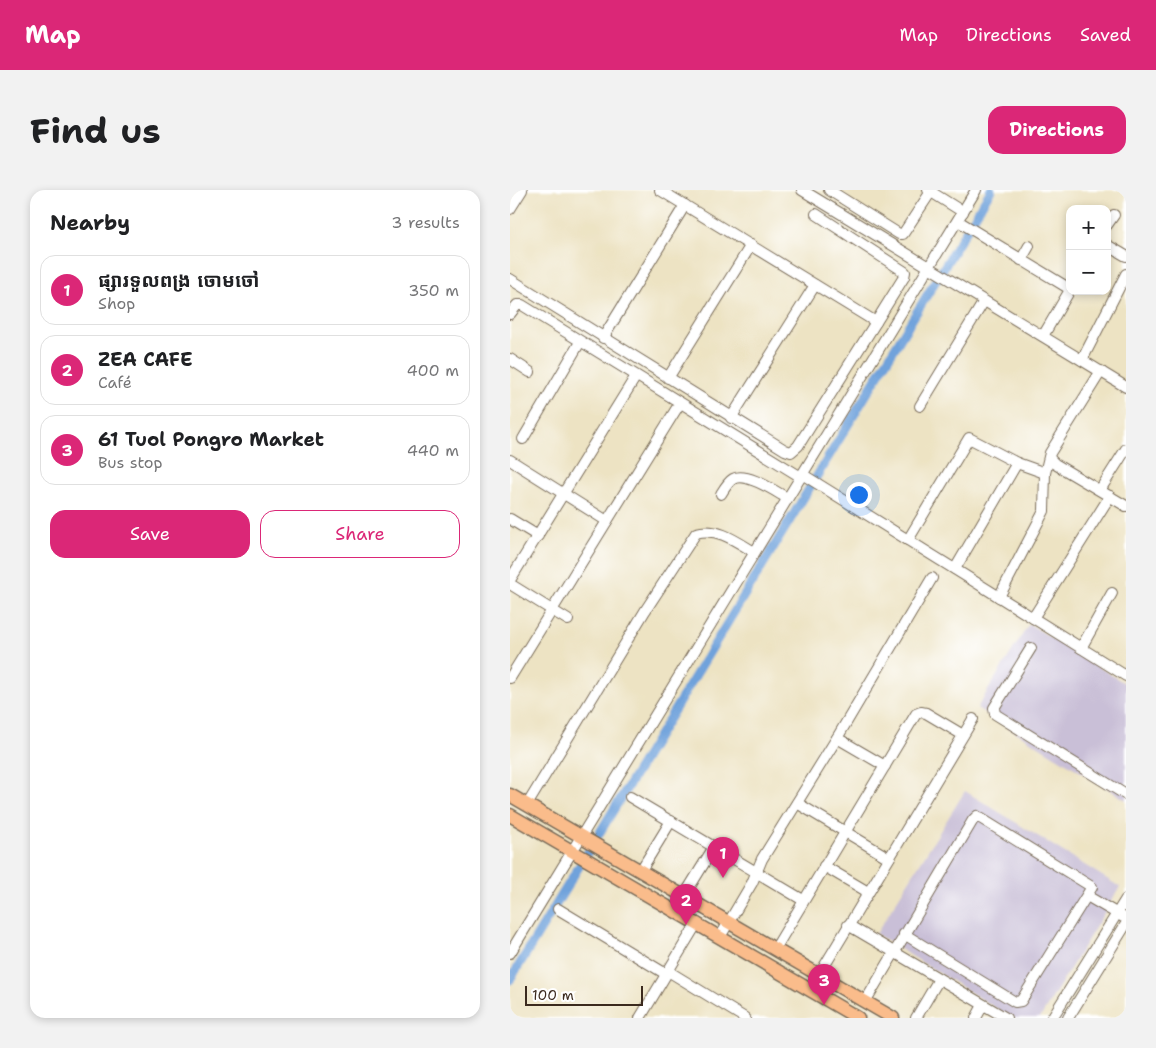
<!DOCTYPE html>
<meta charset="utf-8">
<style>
:root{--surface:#fff;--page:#f2f2f2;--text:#202124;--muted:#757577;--line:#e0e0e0;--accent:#db2777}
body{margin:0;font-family:"Shantell Sans","Noto Sans Khmer",sans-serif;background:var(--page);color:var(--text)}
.controls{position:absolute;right:15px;top:15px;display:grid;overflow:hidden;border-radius:10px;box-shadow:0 2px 8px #0003}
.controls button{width:45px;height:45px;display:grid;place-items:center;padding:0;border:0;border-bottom:1px solid var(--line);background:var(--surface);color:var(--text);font:25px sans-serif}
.scale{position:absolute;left:15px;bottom:12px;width:118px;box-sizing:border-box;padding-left:5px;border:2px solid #3b2a1e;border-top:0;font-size:14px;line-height:18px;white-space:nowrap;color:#3b2a1e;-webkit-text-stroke:4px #fff;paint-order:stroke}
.you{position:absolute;left:348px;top:304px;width:18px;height:18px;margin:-12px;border:4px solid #fff;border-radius:50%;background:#1a73e8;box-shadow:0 0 0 8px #1a73e833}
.badge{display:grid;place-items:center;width:32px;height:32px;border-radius:50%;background:var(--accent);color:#fff;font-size:16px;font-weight:700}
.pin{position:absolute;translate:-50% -41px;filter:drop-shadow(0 1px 2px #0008)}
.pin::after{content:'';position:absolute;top:26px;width:18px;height:15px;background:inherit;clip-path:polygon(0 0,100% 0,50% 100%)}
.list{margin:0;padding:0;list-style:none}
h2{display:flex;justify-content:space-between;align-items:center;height:65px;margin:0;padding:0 20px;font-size:21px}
h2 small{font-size:16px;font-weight:400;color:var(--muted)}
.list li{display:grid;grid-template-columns:32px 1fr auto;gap:15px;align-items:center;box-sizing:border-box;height:70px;margin:0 10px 10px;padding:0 10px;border:1px solid var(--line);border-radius:15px}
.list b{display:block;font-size:19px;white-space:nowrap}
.list p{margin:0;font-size:16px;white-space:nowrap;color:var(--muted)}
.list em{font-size:16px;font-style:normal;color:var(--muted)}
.actions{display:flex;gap:10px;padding:15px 20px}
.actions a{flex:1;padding:11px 0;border:1px solid var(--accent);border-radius:15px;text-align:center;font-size:18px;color:var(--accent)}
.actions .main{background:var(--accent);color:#fff}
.map{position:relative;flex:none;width:616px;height:828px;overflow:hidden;border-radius:15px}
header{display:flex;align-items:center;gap:30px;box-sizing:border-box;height:70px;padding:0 25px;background:var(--accent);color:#fff}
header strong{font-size:24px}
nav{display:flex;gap:28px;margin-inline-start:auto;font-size:18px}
.intro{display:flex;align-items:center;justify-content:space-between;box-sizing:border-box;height:120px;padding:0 30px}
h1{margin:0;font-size:35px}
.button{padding:12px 22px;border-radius:15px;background:var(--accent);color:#fff;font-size:18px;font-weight:700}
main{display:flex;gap:30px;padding:0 30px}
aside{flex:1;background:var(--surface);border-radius:15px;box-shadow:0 2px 8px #0003}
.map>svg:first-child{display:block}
</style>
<header>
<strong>Map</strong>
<nav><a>Map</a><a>Directions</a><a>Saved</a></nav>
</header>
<div class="intro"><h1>Find us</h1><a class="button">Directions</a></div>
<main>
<aside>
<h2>Nearby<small>3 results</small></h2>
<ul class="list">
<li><span class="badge">1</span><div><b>ផ្សារទួលពង្រ ចោមចៅ</b><p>Shop</p></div><em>350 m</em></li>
<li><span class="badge">2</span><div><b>ZEA CAFE</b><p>Café</p></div><em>400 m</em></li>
<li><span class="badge">3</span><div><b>61 Tuol Pongro Market</b><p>Bus stop</p></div><em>440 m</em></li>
</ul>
<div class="actions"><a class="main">Save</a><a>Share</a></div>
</aside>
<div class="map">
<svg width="616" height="828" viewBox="0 0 616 828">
<rect width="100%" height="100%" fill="#fff"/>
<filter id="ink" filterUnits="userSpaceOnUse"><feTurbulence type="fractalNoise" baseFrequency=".02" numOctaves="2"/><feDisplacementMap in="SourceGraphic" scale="10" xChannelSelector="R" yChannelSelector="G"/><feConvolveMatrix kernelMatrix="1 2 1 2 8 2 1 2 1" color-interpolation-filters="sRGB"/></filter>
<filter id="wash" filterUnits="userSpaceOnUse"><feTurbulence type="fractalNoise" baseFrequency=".0096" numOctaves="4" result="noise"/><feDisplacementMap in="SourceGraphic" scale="20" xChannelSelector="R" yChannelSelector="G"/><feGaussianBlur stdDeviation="1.12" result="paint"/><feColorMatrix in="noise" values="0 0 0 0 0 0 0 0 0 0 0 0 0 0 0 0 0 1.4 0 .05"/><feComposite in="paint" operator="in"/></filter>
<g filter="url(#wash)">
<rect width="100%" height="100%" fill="#ede3c3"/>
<g fill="#c9bfd7">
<path d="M 519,434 L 616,494 L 616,610 L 467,518 Z"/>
<path d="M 455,601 L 610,697 L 530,828 L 502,828 L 366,744 Z"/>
</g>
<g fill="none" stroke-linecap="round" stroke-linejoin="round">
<path stroke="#6fa2db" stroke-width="9" d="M 0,790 L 481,0"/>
</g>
</g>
<g filter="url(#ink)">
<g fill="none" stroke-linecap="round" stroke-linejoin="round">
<defs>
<g id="minor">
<path d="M 292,0 L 616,197"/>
<path d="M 319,0 L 389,44 L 393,44 L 422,0"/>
<path d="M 418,0 L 453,22"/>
<path d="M 0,19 L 12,0"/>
<path d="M 306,24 L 395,82 L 394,87 L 366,132"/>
<path d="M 448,31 L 560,99"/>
<path d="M 597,35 L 604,25"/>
<path d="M 597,55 L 616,66"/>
<path d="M 511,70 L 519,56"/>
<path d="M 0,89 L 275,260 L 281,262 L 288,256 L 366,132 L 150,0"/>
<path d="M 0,124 L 7,115 L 12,115 L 291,287"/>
<path d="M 533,146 L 560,100"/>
<path d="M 93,148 L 175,15"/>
<path d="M 0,169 L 20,182"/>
<path d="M 572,170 L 616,84"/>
<path d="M 158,188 L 241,55"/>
<path d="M 410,216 L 474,111"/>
<path d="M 221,228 L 305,95"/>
<path d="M 13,249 L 70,152"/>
<path d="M 539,268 L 545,274 L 616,316"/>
<path d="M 0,270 L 97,331"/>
<path d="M 292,284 L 616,486"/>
<path d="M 590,300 L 616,259"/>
<path d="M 211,304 C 214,299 218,292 223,289 C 236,281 266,302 277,308"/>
<path d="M 0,329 L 28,346"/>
<path d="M 398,350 L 459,248 L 507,273 L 535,283"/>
<path d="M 445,379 L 507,273"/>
<path d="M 0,390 L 126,186"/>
<path d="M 0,394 L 58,430"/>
<path d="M 489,407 L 534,321 L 535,283 L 540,263 L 591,181"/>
<path d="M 523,428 L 600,306"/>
<path d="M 521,458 L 484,518 L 485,524 L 616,605"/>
<path d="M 571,458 L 602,403"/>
<path d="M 0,488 L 170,213"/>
<path d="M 327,548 L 375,576"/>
<path d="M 120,607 L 293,710"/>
<path d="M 287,613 L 379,668"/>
<path d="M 17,615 L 135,421 L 186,343 C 208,337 226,351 244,362"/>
<path d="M 314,676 L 358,702"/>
<path d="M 131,680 L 161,631"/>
<path d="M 174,706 L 204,657"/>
<path d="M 577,706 L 613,727"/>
<path d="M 48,719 L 156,784"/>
<path d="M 338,735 L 496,828"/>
<path d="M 210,747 L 242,693 L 252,669 L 327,548 L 422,388"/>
<path d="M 265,759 L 406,524 L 411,522 L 416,523 L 453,545"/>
<path d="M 0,763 L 466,0"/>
<path d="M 158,781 L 235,828"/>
<path d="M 309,785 L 463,529"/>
<path d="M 355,812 L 463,630 L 467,626 L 582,697 L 511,811 L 505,812 L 394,744"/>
<path d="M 130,828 L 187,733"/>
<path d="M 406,828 L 429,789"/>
<path d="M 466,828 L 473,815"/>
<path d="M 542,828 L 616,709"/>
<path d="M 558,828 L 616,734"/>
</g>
<g id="major">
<path d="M 0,605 L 383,828"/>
<path d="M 0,625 L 348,828"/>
</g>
</defs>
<use href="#minor" stroke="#796b58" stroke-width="12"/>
<use href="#major" stroke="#796b58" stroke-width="15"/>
<use href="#minor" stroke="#fff" stroke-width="10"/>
<use href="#major" stroke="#fabc8b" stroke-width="12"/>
</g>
</g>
</svg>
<div class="controls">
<button>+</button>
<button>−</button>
</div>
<div class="scale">100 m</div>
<div class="you"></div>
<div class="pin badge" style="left:213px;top:688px">1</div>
<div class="pin badge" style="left:176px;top:735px">2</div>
<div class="pin badge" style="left:314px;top:815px">3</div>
</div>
</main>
